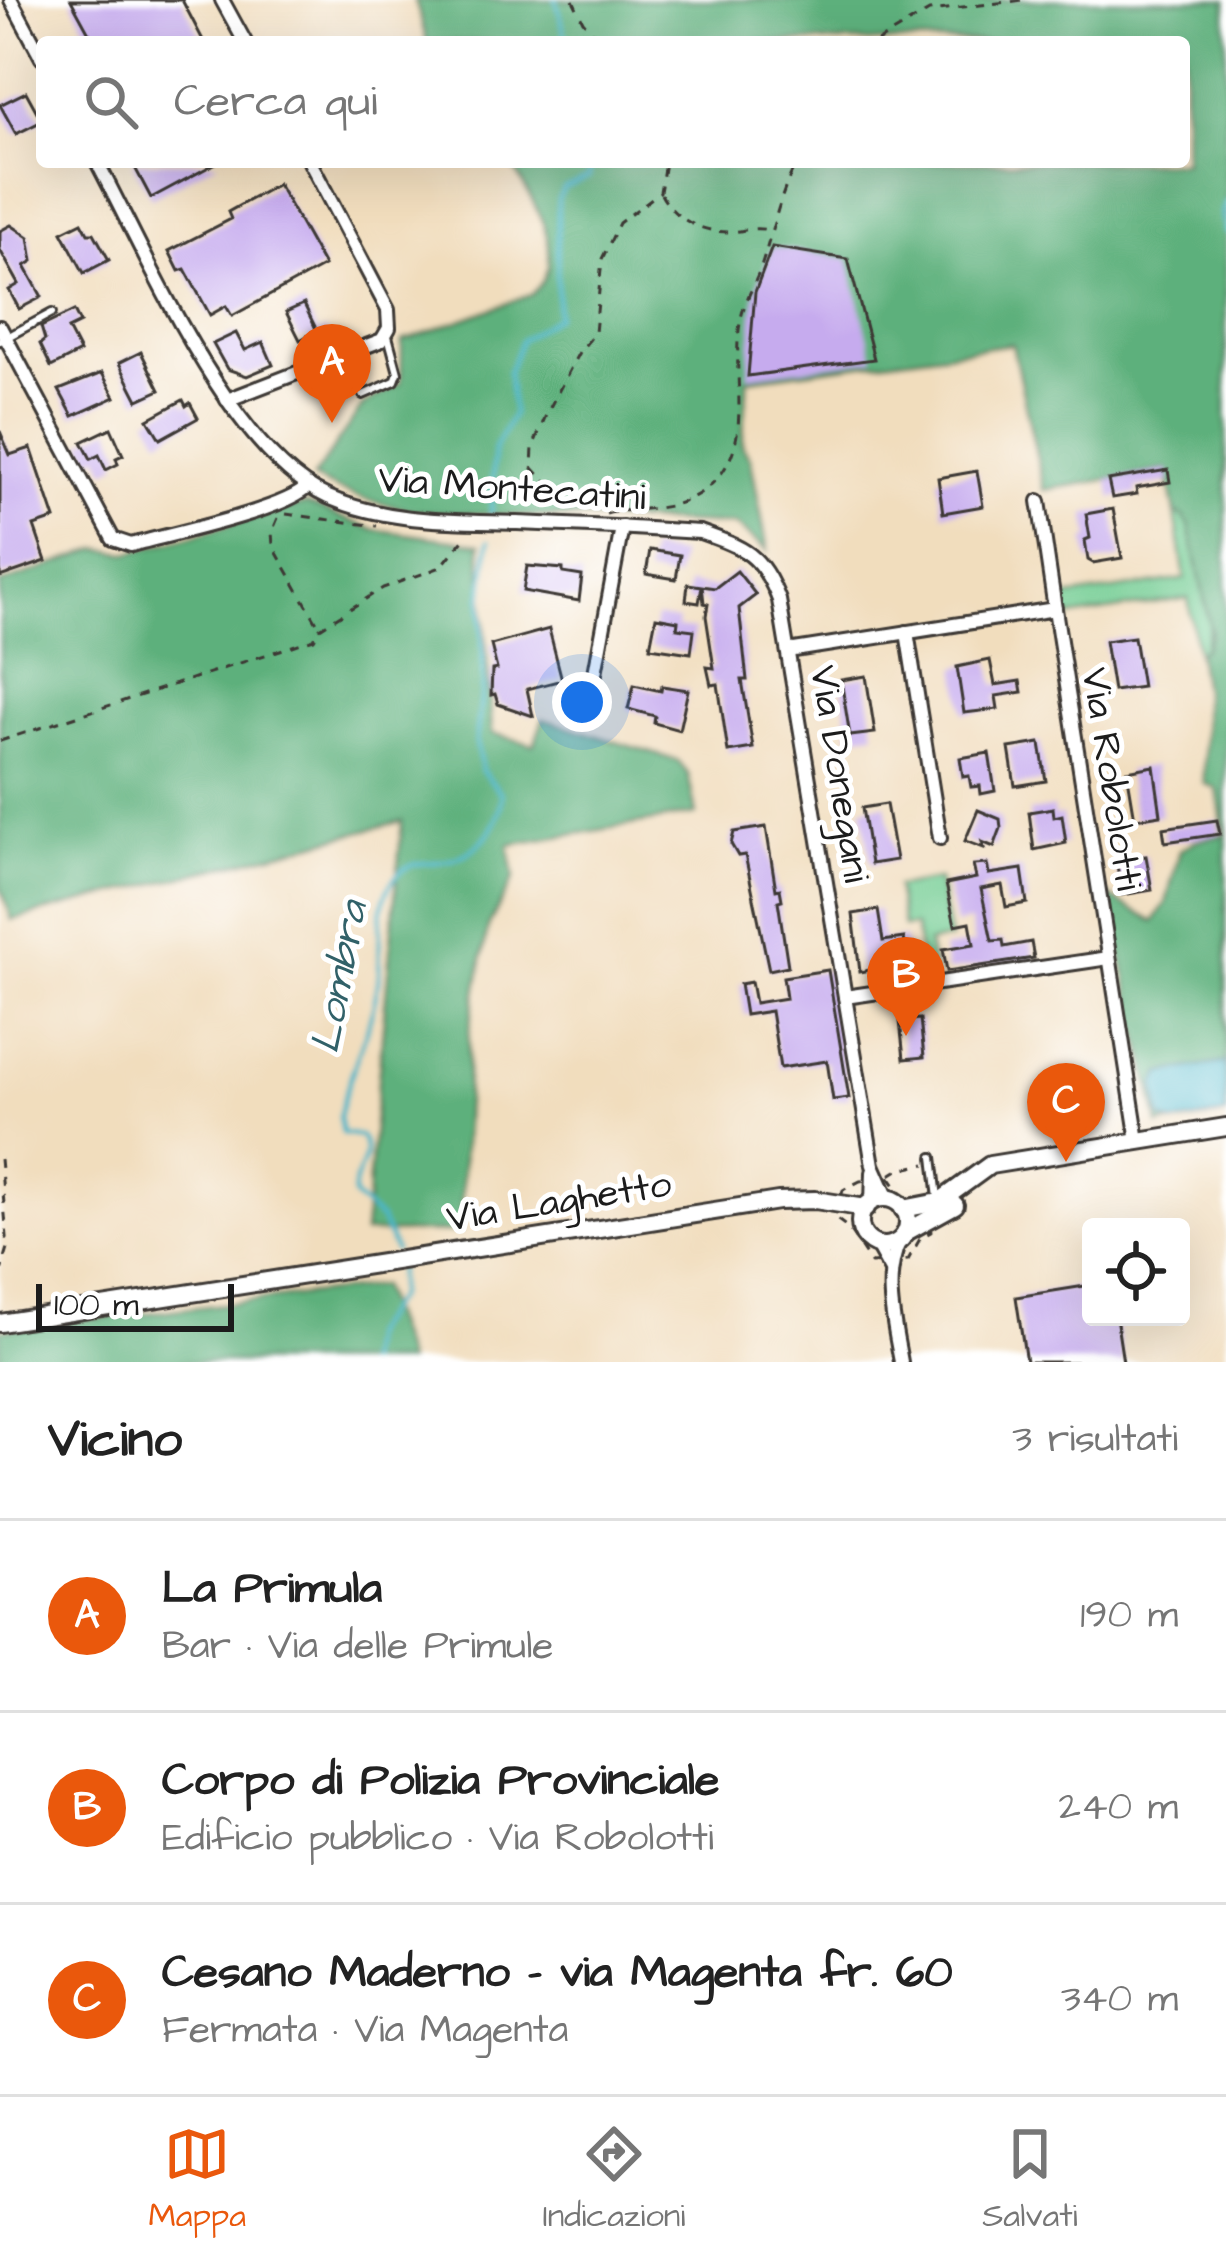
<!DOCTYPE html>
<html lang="it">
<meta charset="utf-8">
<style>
:root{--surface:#fff;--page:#f6f6f6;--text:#222;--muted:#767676;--line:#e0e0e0;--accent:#ea580c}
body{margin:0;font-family:"Architects Daughter",sans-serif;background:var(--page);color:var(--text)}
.controls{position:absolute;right:36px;bottom:36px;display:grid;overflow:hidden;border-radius:12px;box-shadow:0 12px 48px #0002}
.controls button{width:108px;height:108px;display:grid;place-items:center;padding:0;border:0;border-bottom:3px solid var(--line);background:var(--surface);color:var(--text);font:60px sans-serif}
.scale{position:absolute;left:36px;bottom:30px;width:198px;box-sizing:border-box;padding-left:12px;border:6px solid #1c1c1c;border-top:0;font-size:33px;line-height:42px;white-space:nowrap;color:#1c1c1c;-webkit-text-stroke:9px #fff;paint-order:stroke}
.you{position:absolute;left:582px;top:702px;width:42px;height:42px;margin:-30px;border:9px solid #fff;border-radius:50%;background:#1a73e8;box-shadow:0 0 0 18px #1a73e833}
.badge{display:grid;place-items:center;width:78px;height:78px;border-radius:50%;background:var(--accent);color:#fff;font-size:39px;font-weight:700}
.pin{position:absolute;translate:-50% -99px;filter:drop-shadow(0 3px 6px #0008)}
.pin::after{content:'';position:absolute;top:63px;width:42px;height:36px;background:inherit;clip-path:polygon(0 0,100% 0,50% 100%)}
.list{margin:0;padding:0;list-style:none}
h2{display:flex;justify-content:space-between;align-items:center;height:156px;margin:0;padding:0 48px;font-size:51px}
h2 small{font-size:39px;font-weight:400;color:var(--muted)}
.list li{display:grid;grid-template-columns:78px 1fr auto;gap:36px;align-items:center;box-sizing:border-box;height:192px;padding:0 48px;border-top:3px solid var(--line)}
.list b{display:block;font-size:45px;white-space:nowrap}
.list p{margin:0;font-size:39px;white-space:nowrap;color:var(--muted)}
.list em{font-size:39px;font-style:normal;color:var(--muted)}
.icon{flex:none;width:66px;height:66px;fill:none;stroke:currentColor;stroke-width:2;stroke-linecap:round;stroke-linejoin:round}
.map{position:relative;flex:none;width:1226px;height:1362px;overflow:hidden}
.search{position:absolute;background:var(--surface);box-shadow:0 12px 48px #0002;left:36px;right:36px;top:36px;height:132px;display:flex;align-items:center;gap:30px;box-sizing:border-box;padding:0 42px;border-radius:12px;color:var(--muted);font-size:45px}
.sheet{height:732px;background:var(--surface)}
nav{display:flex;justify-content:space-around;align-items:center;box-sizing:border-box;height:168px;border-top:3px solid var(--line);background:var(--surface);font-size:33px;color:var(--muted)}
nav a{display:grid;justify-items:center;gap:6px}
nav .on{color:var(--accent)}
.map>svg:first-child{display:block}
</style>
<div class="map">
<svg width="1226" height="1362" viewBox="0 0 1226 1362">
<rect width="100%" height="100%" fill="#fff"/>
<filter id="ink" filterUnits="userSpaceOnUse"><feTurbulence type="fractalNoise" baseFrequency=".00833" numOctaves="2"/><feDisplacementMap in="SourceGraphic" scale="24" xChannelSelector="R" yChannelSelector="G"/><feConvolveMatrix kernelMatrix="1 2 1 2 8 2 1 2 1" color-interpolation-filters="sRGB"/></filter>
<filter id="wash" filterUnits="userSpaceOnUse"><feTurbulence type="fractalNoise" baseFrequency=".004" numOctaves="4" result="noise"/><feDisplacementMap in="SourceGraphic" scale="48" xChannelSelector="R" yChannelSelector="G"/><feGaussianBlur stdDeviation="2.7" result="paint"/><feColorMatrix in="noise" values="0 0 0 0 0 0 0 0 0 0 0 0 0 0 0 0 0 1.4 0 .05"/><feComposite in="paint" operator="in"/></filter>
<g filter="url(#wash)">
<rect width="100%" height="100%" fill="#f1ddbd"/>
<g fill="#72cc92" stroke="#477457" stroke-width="3">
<path d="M 1175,513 L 1183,516 L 1189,525 L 1210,624 L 1204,648 L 1197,653 L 1188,598 L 1064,618 L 1061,598 L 1185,579 Z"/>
<path d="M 938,880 L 950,939 L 928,943 L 934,977 L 914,980 L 921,963 L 915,926 L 903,927 L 896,887 Z"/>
</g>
<g fill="#5db07c" stroke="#3c664c" stroke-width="3">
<path d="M 415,0 L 1226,0 L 1226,1112 L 1159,1125 L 1108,896 L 1154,922 L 1166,903 L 1180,850 L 1197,840 L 1224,835 L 1217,789 L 1204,783 L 1203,690 L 1197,653 L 1204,648 L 1211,632 L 1189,525 L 1183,516 L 1175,513 L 1167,470 L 1044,490 L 1012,344 L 748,379 L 742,445 L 751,460 L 768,551 L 735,525 L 420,511 C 381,505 348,497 313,478 L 363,405 L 401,383 L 402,341 L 531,295 C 573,257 533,201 510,162 L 1184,162 L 1184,42 L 427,42 Z"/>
<path d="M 306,504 L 372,529 L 480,544 L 492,733 L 534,745 L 543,719 L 678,761 L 688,774 L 696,814 L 509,845 L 514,878 L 488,927 L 469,1033 L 460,1232 L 364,1233 L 402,821 L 12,920 L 0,885 L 0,584 L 98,549 L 128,553 Z"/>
<path d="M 380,1286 L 406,1362 L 0,1362 L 0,1330 Z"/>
</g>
<path fill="#4bb6c8" stroke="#346972" stroke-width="3" d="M 1226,1062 L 1226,1115 L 1174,1124 L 1161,1118 L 1155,1085 L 1162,1073 Z"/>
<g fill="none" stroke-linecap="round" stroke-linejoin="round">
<g stroke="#4bb6c8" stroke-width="4.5">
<path d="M 556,0 L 567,42"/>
<path d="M 1226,202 L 1222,214 L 1226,233"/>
<path d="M 491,514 L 494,449 L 513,414 L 508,373 L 521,340 L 557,316 L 558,199 L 564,188 L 589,177 L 591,162"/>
<path d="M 395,1251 L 381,1220 L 354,1197 C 350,1173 376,1158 360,1136 L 342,1133 L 339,1117 C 349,1072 371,1029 378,983 C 383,950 372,902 397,875 C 414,856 437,867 457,858 C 483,848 503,820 501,793 L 482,771 L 476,741 L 483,684 L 482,599 L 489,541"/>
<path d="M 365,1362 L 369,1334 L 397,1296 L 398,1267"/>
</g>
</g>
<g id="blocks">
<g fill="#c6abee">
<path d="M 71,0 L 182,0 L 204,42 L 94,42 Z"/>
<path d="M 26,92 L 42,121 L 16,134 L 0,105 Z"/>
<path d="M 132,162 L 218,162 L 151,198 Z"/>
<path d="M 278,184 L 324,266 L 232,316 L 226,306 L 210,315 L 185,269 L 179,271 L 169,251 L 231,219 L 228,212 Z"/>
<path d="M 82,222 L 88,233 L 94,233 L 109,260 L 84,273 L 62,232 Z"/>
<path d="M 11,225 L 29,237 L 33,261 L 25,266 L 42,297 L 19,309 L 9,290 L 19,284 L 0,250 L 0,231 Z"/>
<path d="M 772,247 L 848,259 L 874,359 L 748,376 L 755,292 Z"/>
<path d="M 304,304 L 318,333 L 326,329 L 332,342 L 314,351 L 307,336 L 300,340 L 286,312 Z"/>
<path d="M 74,311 L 80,323 L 68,329 L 80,352 L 51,367 L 40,344 L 45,340 L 41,327 Z"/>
<path d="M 236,333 L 245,350 L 263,342 L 273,365 L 247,376 L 227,369 L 213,344 Z"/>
<path d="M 141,352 L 160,390 L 138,400 L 119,363 Z"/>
<path d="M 102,373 L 115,397 L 73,416 L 59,390 Z"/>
<path d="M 183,400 L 186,406 L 190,403 L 198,418 L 160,439 L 148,419 Z"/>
<path d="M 111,428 L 123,455 L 116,458 L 118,464 L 106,470 L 99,455 L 91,459 L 82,442 Z"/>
<path d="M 0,431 L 10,455 L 31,448 L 55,519 L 34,526 L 46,561 L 0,577 Z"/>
<path d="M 1168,470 L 1170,482 L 1136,488 L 1137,494 L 1112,498 L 1108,480 Z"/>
<path d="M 977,471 L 983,506 L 943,513 L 938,478 Z"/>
<path d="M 1113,509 L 1122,558 L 1093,563 L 1088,560 L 1085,540 L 1090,538 L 1086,514 Z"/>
<path d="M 650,550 L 680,555 L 676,579 L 646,574 Z"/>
<path d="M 527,566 L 563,569 L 563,573 L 582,576 L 579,601 L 523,591 Z"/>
<path d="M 737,571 L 756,595 L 739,608 L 747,680 L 742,680 L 753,748 L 728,752 L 718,684 L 711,685 L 707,667 L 714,668 L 706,616 L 708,604 L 704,603 L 702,586 L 699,603 L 686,601 L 688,584 L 715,588 Z"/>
<path d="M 656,617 L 678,621 L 677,628 L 694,630 L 691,653 L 650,647 Z"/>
<path d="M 549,629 L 562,680 L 527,689 L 533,716 L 498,704 L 495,694 L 491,695 L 492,670 L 497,669 L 491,645 Z"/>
<path d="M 1134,637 L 1142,687 L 1113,691 L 1105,641 Z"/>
<path d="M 990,660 L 995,685 L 1020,681 L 1022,692 L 996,696 L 998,709 L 964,713 L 957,667 Z"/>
<path d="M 866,676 L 875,733 L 850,736 L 841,680 Z"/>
<path d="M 634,685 L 661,691 L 662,686 L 688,690 L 679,730 L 654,723 L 655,716 L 628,709 Z"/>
<path d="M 1040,743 L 1046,781 L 1015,786 L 1009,748 Z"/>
<path d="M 989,753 L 995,791 L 981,794 L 980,786 L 971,787 L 969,776 L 963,777 L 960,758 Z"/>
<path d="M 1154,766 L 1161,815 L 1135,819 L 1127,771 Z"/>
<path d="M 886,804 L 896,860 L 871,864 L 862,808 Z"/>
<path d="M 1053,808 L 1054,817 L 1062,815 L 1066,843 L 1034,850 L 1029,812 Z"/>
<path d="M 978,810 L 1000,819 L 1001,828 L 994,847 L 982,842 L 984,848 L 965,841 Z"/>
<path d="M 1217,820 L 1220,834 L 1165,842 L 1163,828 Z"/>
<path d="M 766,827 L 776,890 L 780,889 L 782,900 L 778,901 L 788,966 L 769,970 L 745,855 L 738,856 L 731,844 L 734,832 Z"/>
<path d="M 1146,856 L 1152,890 L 1122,895 L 1116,860 Z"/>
<path d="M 987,864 L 989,874 L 1022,869 L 1027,903 L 1006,907 L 1002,885 L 981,889 L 992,941 L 1003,940 L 1004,947 L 1031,942 L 1034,958 L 947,971 L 943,949 L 974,944 L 970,922 L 955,925 L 946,884 L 976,878 L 973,865 Z"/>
<path d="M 878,910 L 883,941 L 904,938 L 908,962 L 860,972 L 853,914 Z"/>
<path d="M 828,970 L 849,1098 L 833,1100 L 827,1061 L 780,1068 L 771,1011 L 745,1015 L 740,984 L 751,982 L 755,1003 L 786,998 L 783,977 Z"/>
<path d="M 920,1019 L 924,1057 L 904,1059 L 900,1021 Z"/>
<path d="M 1091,1285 L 1091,1317 L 1116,1317 L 1123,1362 L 1026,1362 L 1016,1297 Z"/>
</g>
</g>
</g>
<g filter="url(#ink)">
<use href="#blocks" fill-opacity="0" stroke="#3c3934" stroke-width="3"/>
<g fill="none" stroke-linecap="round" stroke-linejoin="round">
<defs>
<g id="lane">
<path d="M 0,341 L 52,313"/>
<path d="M 363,395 L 395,381 L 398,373 L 388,336"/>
<path d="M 933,1157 L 938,1198"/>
</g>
<g id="street">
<path d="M 11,0 L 42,58"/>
<path d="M 222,0 L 245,42"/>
<path d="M 97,162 C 148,257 230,453 328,497 C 387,523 454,521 517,523 C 578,525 639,528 700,532 C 745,548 762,554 779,600 L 873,1165 L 888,1199"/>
<path d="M 0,327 L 113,539 L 131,545 C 167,535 287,510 308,486"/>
<path d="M 227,400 L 382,340 L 389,328 L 388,310 L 310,162"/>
<path d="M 1039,501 L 1055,609"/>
<path d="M 907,632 L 940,838"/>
<path d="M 788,651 L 1055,609 L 1138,1141"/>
<path d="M 593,684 L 622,527"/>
<path d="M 845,997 L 1109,958"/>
<path d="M 872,1202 L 873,1172"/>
<path d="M 900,1240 C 882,1278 894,1323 901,1362"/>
<path d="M 876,1244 L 890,1269"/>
</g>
<g id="secondary">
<circle cx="884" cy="1222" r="24"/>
<path d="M 903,1209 L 939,1202 L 990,1165 L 1226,1127"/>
<path d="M 906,1232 L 955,1205"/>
<path d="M 0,1323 L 778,1201 L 815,1200 L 866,1208"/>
</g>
</defs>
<use href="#lane" stroke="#3c3934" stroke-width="12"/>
<use href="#street" stroke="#3c3934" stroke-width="18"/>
<use href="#secondary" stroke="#3c3934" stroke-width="22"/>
<g stroke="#3c3934" stroke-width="3" stroke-dasharray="9 9" stroke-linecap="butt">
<path d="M 573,0 L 583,21 L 601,42"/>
<path d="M 877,42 L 929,11 L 1024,0"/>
<path d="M 661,194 C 673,218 700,232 728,232 C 743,232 752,226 768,230"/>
<path d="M 617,510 L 615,505 C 576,498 559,498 532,467 L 533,447 L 546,415 L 579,352 L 595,333 L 602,259 L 619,223 L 660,192 L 665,162"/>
<path d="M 286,514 L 377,526"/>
<path d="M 606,514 C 642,505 669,515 703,491 C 761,450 728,377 741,318 C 745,300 755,284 761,267 C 773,231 779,195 797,162"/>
<path d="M 278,518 L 272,532 L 273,546 L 320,628"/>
<path d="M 0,741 L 314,639 L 320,628 L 383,588 L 441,567 L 466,536"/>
<path d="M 0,1159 L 8,1248 L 0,1275"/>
<path d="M 890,1175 L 898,1170 L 926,1164"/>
<path d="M 889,1177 L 902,1195 L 926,1203 L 931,1232 L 921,1237 L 908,1260 L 871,1263 L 847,1227 L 835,1218 L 843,1190 L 860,1181 Z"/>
</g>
<use href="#lane" stroke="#fff" stroke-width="6"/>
<use href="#street" stroke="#fff" stroke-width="12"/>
<use href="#secondary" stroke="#fff" stroke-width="16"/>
</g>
</g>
<g text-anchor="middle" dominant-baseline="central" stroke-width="10" stroke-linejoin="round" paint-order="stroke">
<g font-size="39" fill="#1c1c1c" stroke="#fff">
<text transform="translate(512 489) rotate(4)">Via Montecatini</text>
<text transform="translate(839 774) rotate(81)">Via Donegani</text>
<text transform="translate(1111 779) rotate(81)">Via Robolotti</text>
<text transform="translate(559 1202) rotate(-9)">Via Laghetto</text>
</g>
<g font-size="42" font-style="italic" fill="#316169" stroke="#fff">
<text transform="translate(340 977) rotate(-79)">Lombra</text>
</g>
</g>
</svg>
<div class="controls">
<button><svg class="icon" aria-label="locate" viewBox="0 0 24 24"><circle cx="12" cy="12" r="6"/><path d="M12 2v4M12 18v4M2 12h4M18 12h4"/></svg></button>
</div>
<div class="scale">100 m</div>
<div class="you"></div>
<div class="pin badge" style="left:332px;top:423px">A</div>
<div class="pin badge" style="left:906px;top:1036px">B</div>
<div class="pin badge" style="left:1066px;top:1162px">C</div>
<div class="search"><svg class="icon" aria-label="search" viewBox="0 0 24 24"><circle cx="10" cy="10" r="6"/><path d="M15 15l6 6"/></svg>Cerca qui</div>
</div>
<section class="sheet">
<h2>Vicino<small>3 risultati</small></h2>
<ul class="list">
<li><span class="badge">A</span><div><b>La Primula</b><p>Bar · Via delle Primule</p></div><em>190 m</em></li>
<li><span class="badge">B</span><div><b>Corpo di Polizia Provinciale</b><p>Edificio pubblico · Via Robolotti</p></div><em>240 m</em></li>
<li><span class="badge">C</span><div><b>Cesano Maderno - via Magenta fr. 60</b><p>Fermata · Via Magenta</p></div><em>340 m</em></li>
</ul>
</section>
<nav>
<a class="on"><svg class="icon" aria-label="map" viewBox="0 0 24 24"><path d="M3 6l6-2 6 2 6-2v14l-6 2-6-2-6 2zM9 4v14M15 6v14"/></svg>Mappa</a>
<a><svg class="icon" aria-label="directions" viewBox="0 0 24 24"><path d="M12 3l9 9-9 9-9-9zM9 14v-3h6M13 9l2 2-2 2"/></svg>Indicazioni</a>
<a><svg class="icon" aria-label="saved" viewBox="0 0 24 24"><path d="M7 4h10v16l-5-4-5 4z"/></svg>Salvati</a>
</nav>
